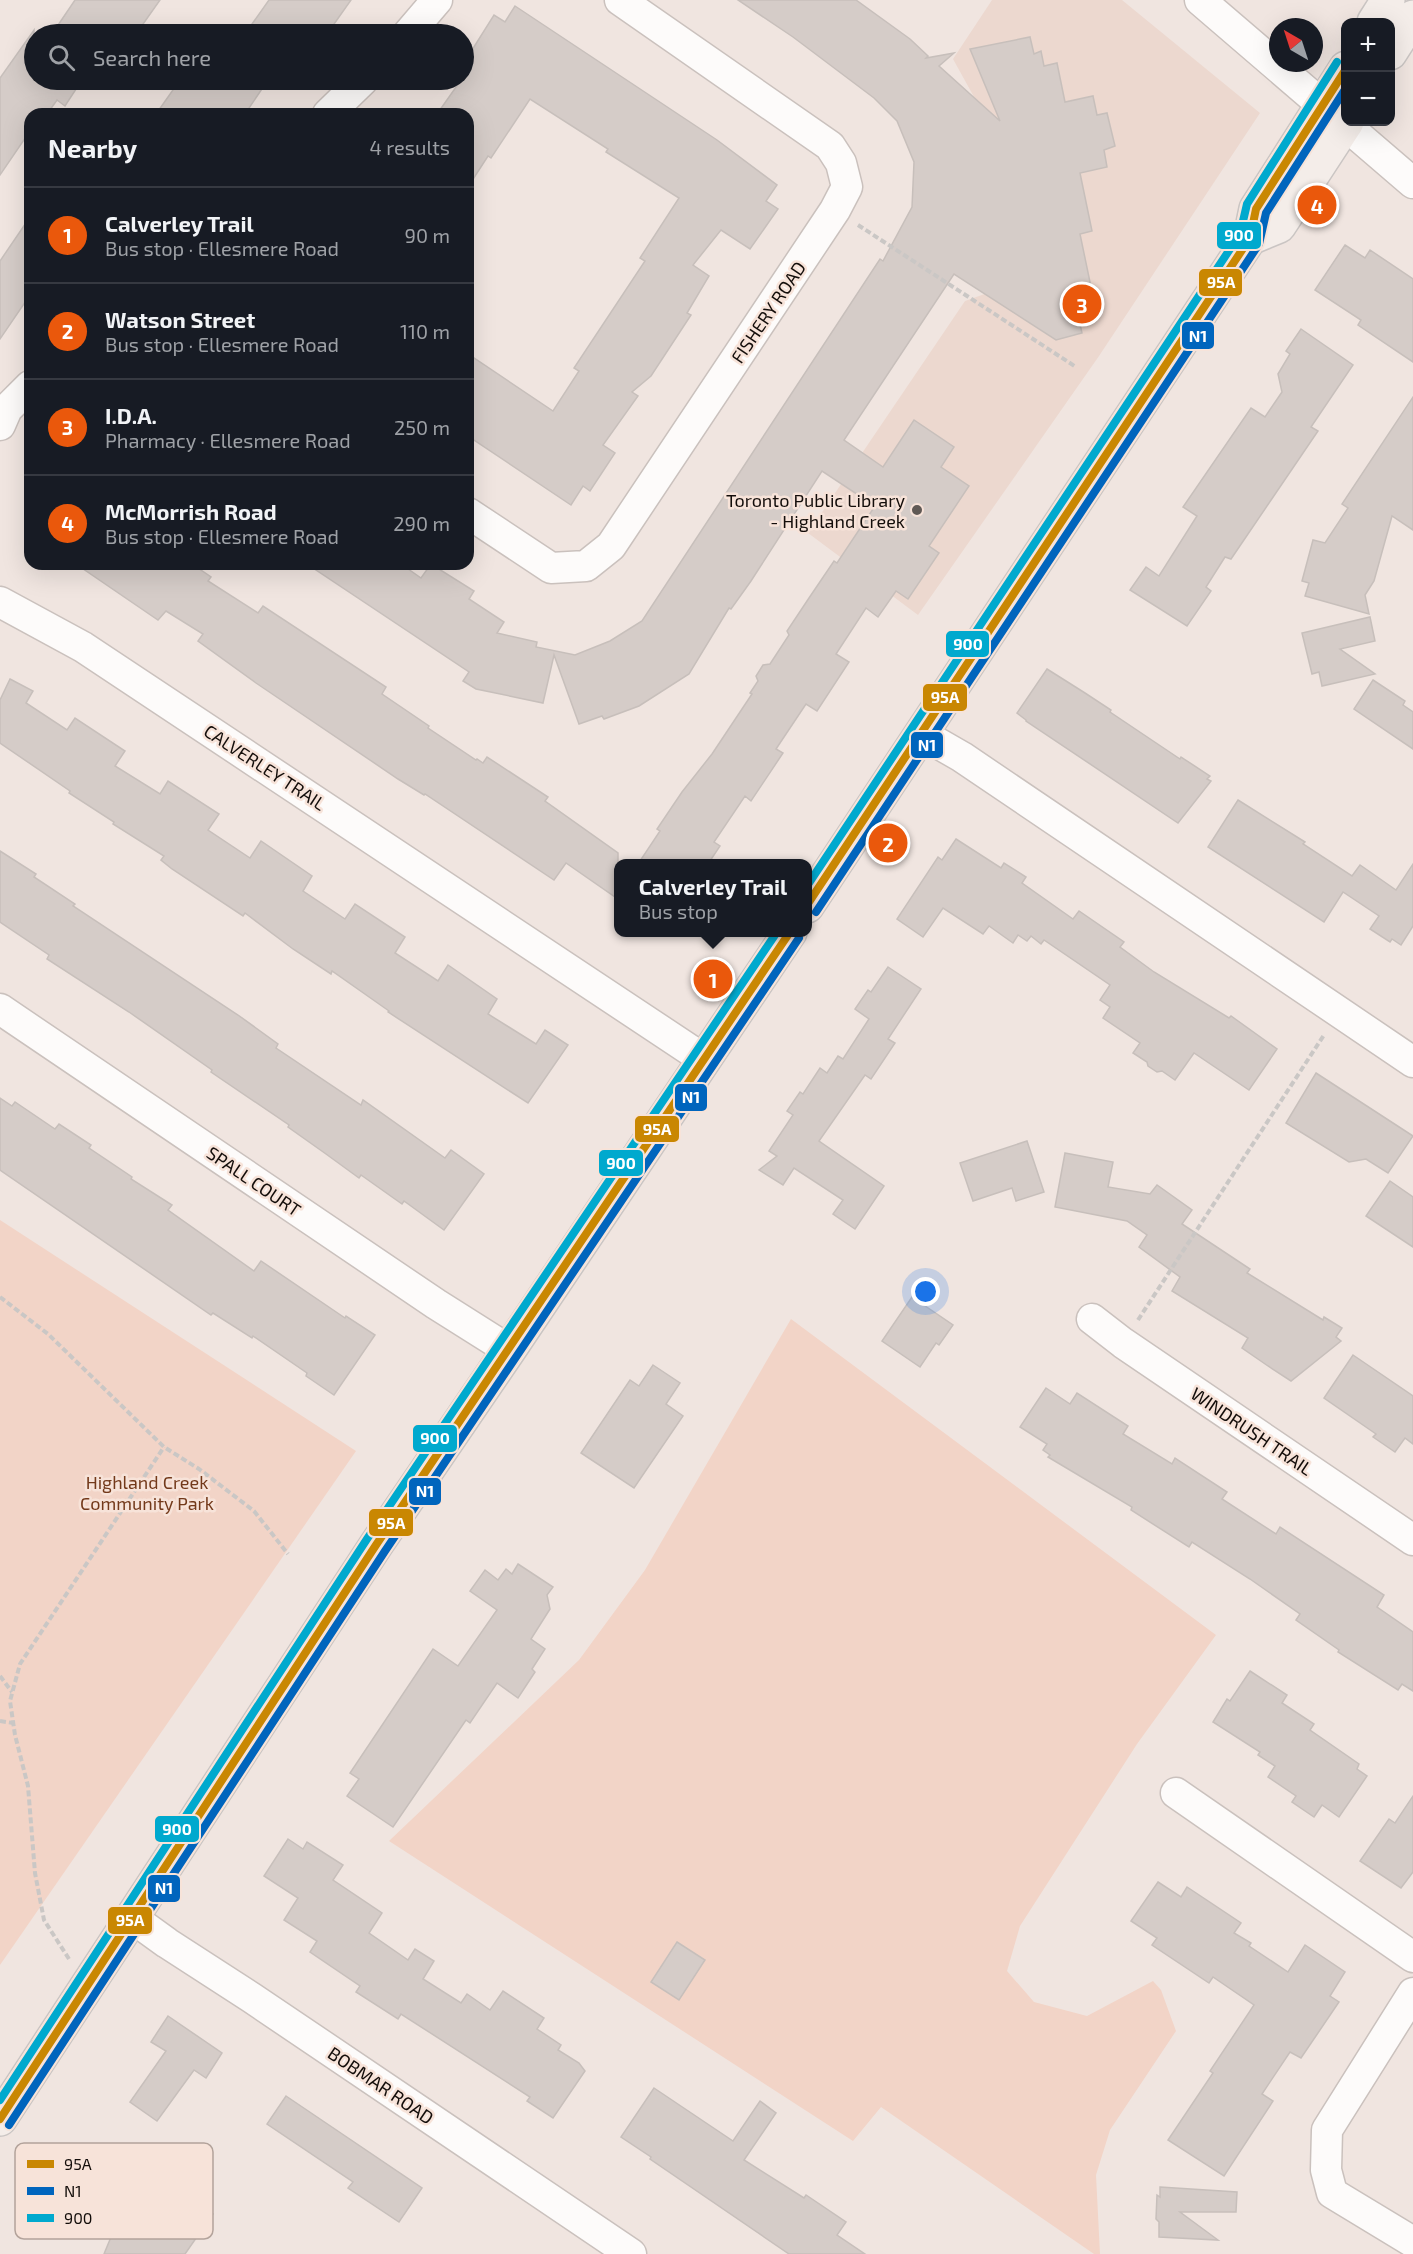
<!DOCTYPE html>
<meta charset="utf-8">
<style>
:root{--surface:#171b24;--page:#20242c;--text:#f1f3f6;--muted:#9ea1a6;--line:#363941;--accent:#ea580c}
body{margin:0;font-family:"Exo 2",sans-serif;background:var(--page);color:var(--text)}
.controls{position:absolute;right:18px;top:18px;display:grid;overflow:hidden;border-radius:12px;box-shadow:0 6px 24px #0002}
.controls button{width:54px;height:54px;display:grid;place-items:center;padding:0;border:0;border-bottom:2px solid var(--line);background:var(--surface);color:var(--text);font:30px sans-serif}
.compass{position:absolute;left:1269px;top:18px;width:54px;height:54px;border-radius:50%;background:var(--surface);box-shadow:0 6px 24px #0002;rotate:321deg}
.you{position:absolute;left:926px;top:1292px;width:21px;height:21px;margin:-15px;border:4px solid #fff;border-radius:50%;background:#1a73e8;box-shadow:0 0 0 9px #1a73e833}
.badge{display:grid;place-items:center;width:39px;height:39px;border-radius:50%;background:var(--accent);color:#fff;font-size:20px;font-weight:700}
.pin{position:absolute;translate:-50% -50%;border:3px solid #fff;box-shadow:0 2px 6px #0006}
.popup{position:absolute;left:614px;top:859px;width:198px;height:78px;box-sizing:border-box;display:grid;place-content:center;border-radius:12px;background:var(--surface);filter:drop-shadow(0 2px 4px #0005);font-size:20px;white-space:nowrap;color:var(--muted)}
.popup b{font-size:22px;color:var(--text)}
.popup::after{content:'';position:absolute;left:50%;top:100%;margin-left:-12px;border:12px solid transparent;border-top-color:var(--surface)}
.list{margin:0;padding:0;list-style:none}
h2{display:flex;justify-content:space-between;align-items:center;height:78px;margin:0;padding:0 24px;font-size:26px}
h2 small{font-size:20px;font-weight:400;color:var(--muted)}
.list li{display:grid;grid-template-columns:39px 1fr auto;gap:18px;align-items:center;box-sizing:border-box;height:96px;padding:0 24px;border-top:2px solid var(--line)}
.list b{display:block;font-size:22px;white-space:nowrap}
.list p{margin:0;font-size:20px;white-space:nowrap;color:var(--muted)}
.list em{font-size:20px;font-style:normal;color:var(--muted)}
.icon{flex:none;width:33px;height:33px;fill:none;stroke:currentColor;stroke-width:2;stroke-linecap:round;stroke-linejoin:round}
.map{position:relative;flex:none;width:1413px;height:2254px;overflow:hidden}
.search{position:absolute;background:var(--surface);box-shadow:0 6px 24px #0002;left:24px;top:24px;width:450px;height:66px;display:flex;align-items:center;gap:15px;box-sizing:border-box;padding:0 21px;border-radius:33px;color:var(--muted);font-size:22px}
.panel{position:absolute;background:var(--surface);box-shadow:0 6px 24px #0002;left:24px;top:108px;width:450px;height:462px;border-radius:18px}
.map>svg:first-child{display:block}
</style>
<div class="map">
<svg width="1413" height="2254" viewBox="0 0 1413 2254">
<rect width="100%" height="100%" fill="#f0e5e0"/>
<path fill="#ecd8cf" d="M 992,0 L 1122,0 L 1260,113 L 1099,356 L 918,615 L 808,533 L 965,301 L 993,291 L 989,124 L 953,59 Z"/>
<g fill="#f2d4c7">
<path d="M 0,1220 L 356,1451 L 0,1965 Z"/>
<path d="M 791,1319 L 1216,1635 L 1137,1744 L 1020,1926 L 1007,1971 L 1034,2002 L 1087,2016 L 1153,1981 L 1161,1990 L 1176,2031 L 1110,2130 L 1096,2175 L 1100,2254 L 1094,2254 L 881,2107 L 853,2141 L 389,1841 L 579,1660 L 645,1570 Z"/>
</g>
<g fill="#d5ccc8" stroke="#c7bfbb" stroke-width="1.5">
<path d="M 75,0 L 160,0 L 136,34 L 52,34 Z"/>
<path d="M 269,0 L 351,0 L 327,34 L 245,34 Z"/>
<path d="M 738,0 L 856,0 L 910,39 L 928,56 L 926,58 L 954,53 L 939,66 L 1000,121 L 970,49 L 1030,37 L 1034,54 L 1041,51 L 1044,66 L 1057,63 L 1065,102 L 1093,96 L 1097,115 L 1107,113 L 1115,146 L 1104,150 L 1107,167 L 1080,173 L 1092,231 L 1080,234 L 1096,311 L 1078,315 L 1082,333 L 1056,340 L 954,274 L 844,440 L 883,467 L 914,420 L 954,447 L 941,467 L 969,486 L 929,546 L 939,553 L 908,599 L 896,591 L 878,617 L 866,608 L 836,654 L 849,662 L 817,711 L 806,704 L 776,749 L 783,753 L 751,801 L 745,796 L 714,842 L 720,846 L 708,864 L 638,864 L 660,831 L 657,829 L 682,792 L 712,754 L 752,694 L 750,693 L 758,681 L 756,676 L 763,665 L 770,664 L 789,635 L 787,631 L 809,598 L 834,561 L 837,563 L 875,506 L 822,471 L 751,581 L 731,609 L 729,608 L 689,674 L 639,706 L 604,719 L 602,716 L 579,724 L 554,655 L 543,703 L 476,689 L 463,681 L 469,672 L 307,564 L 401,564 L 421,578 L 431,564 L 474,591 L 469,599 L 504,622 L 497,633 L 537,642 L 536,647 L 575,655 L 610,641 L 642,621 L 880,259 L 883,261 L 912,207 L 914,162 L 897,121 L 874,98 L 793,37 Z"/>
<path d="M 515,6 L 717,140 L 777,185 L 766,201 L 778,209 L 750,249 L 721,230 L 693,265 L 709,276 L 687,313 L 691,315 L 651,376 L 632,392 L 638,396 L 603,445 L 615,453 L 590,491 L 583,486 L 571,505 L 468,436 L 468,354 L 553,411 L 579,371 L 574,368 L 645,261 L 640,258 L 679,198 L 606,152 L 608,149 L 530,99 L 491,158 L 488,156 L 468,187 L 468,114 L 437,114 L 461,80 L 464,80 L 464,75 L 473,61 L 467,58 L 494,15 L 505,22 Z"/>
<path d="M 34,30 L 34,80 L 82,80 L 65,106 L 57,100 L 47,114 L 30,114 L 30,131 L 0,175 L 0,78 Z"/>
<path d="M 180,80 L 268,80 L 245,114 L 156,114 Z"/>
<path d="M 30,217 L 30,295 L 0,339 L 0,261 Z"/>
<path d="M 1345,245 L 1365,258 L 1370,250 L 1413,279 L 1413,362 L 1358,325 L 1361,320 L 1315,290 Z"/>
<path d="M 1301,329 L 1353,365 L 1311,427 L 1318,431 L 1231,559 L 1225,557 L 1206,587 L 1211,591 L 1187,626 L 1130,590 L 1146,567 L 1159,576 L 1197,516 L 1183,507 L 1251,408 L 1265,417 L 1282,392 L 1278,374 L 1290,354 L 1286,351 Z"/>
<path d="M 1413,397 L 1413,530 L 1392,516 L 1374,581 L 1365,595 L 1369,614 L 1305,596 L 1309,583 L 1302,581 L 1313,540 L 1325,543 L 1348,508 L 1342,504 Z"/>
<path d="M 76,564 L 192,564 L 211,577 L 208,581 L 258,613 L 263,606 L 386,687 L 382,694 L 429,726 L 428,728 L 476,760 L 477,759 L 483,763 L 487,757 L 548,797 L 545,801 L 618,853 L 618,899 L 566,863 L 554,880 L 425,794 L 424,795 L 398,779 L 256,683 L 198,641 L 203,634 L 166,611 L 158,620 Z"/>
<path d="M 1370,617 L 1375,641 L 1340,649 L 1375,674 L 1322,686 L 1319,672 L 1312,674 L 1302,633 Z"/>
<path d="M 1047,669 L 1085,693 L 1111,710 L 1110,712 L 1180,759 L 1181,757 L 1210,776 L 1207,779 L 1211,781 L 1178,823 L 1026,721 L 1026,720 L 1017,713 Z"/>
<path d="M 10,679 L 33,691 L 26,703 L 67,730 L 75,718 L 125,751 L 115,766 L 160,794 L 168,781 L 219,814 L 208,830 L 250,858 L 261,841 L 312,876 L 303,891 L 345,919 L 355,904 L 405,937 L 395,953 L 438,981 L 448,965 L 497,999 L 488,1014 L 536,1044 L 545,1030 L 568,1045 L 528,1103 L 388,1012 L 389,1011 L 332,971 L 331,974 L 293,949 L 245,913 L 243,916 L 172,869 L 161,860 L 164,856 L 113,824 L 114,822 L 69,793 L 70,791 L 0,743 L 0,700 Z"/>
<path d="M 1373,680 L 1405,701 L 1403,705 L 1413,712 L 1413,749 L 1354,709 Z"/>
<path d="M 1238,800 L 1305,842 L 1303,844 L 1352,876 L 1360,865 L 1396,890 L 1413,864 L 1413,926 L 1401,945 L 1392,939 L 1390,942 L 1370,929 L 1379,916 L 1343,892 L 1324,922 L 1208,847 Z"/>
<path d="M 956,839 L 1001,868 L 1004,863 L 1026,877 L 1022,883 L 1073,919 L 1079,911 L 1124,942 L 1120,947 L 1154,972 L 1229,1018 L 1231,1016 L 1277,1049 L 1249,1090 L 1194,1053 L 1175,1080 L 1162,1071 L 1157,1072 L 1148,1066 L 1147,1062 L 1133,1053 L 1140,1043 L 1103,1018 L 1110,1007 L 1100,1000 L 1110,985 L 1044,940 L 1041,944 L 1031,936 L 1027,941 L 1018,935 L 1013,943 L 989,926 L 983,934 L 943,908 L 923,937 L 897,919 L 938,857 L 942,860 Z"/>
<path d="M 0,851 L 36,874 L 34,877 L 75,904 L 73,906 L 238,1015 L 278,1044 L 276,1048 L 361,1105 L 363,1100 L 445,1158 L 451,1150 L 484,1174 L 444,1230 L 404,1201 L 402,1204 L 361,1175 L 359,1178 L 326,1154 L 288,1127 L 289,1125 L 211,1072 L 212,1070 L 129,1012 L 47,959 L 49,955 L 0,922 Z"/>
<path d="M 888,967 L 921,989 L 888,1039 L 895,1043 L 871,1079 L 865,1075 L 819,1141 L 884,1186 L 855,1229 L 833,1214 L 843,1200 L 794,1168 L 783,1185 L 759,1170 L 777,1156 L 769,1151 L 793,1115 L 787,1111 L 800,1092 L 803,1094 L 820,1068 L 827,1073 L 838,1056 L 843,1059 L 869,1019 L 855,1009 L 868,990 L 871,992 Z"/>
<path d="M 1316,1073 L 1413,1136 L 1388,1173 L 1366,1159 L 1349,1162 L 1286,1123 Z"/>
<path d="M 0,1098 L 12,1106 L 15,1102 L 55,1129 L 59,1124 L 91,1145 L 89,1148 L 132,1177 L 131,1179 L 172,1205 L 168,1210 L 254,1271 L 261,1261 L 345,1318 L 346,1316 L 375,1335 L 334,1395 L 306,1376 L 307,1373 L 253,1336 L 252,1338 L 213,1313 L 211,1315 L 0,1170 Z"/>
<path d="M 1027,1141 L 1044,1192 L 1016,1201 L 1012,1188 L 973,1201 L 960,1163 Z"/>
<path d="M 1065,1153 L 1113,1162 L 1108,1187 L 1150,1194 L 1157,1185 L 1192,1210 L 1182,1224 L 1250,1269 L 1247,1273 L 1323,1320 L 1324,1317 L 1342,1328 L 1336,1337 L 1341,1341 L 1291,1381 L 1268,1366 L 1242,1348 L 1248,1338 L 1172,1291 L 1180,1277 L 1139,1247 L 1147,1235 L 1127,1221 L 1055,1207 Z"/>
<path d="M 1390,1181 L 1413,1197 L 1413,1247 L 1366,1216 Z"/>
<path d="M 912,1297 L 953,1325 L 939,1345 L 936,1343 L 920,1367 L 882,1341 Z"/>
<path d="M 1353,1355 L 1413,1396 L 1413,1444 L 1405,1438 L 1395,1452 L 1373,1437 L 1376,1434 L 1324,1398 Z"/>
<path d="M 653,1365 L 680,1383 L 666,1404 L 683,1416 L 634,1488 L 581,1453 L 630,1380 L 639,1386 Z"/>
<path d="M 1046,1388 L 1070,1404 L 1077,1393 L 1128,1426 L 1123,1434 L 1172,1464 L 1175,1458 L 1227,1492 L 1222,1499 L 1276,1534 L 1280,1527 L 1384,1595 L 1377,1607 L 1413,1632 L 1413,1691 L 1402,1684 L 1398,1690 L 1338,1652 L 1339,1650 L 1296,1620 L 1300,1614 L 1250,1579 L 1192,1542 L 1189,1547 L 1131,1510 L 1132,1507 L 1048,1457 L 1050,1455 L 1043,1450 L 1047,1444 L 1020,1427 Z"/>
<path d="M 518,1564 L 553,1587 L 547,1595 L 550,1609 L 531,1639 L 545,1649 L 532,1669 L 535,1672 L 518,1698 L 497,1683 L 470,1723 L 466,1720 L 393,1827 L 347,1796 L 359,1779 L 350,1773 L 433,1649 L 458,1666 L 497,1610 L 470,1591 L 485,1570 L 498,1580 L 506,1569 L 512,1574 Z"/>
<path d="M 1250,1671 L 1287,1695 L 1282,1703 L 1314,1724 L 1310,1730 L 1359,1764 L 1357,1769 L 1367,1776 L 1339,1817 L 1322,1805 L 1314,1817 L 1292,1802 L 1296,1796 L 1268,1777 L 1275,1766 L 1258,1755 L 1260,1752 L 1213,1722 L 1227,1699 L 1230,1701 Z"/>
<path d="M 1413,1796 L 1413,1872 L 1401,1888 L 1360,1861 L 1389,1819 L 1395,1823 Z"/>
<path d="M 288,1839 L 303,1849 L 307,1842 L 343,1865 L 333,1880 L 382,1913 L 369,1933 L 408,1960 L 415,1949 L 434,1961 L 423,1979 L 461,2003 L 467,1994 L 490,2010 L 503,1991 L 544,2018 L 537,2029 L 561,2045 L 558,2050 L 579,2063 L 585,2071 L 553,2118 L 527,2101 L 530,2097 L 401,2014 L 398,2019 L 356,1992 L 360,1986 L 310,1952 L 317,1941 L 284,1920 L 298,1898 L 264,1876 Z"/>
<path d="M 1158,1882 L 1181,1897 L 1187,1887 L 1241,1923 L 1234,1933 L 1251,1943 L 1249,1946 L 1288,1972 L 1305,1945 L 1345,1972 L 1330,1996 L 1339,2002 L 1301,2058 L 1290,2052 L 1262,2094 L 1273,2101 L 1224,2176 L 1168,2140 L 1213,2073 L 1210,2071 L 1254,2005 L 1213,1977 L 1209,1983 L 1152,1945 L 1157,1938 L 1131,1921 Z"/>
<path d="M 677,1942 L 705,1960 L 679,2000 L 651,1982 Z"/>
<path d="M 168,2016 L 222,2053 L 206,2078 L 194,2070 L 157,2121 L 130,2102 L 166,2051 L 151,2042 Z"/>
<path d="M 654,2088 L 733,2141 L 760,2101 L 776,2113 L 744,2160 L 804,2198 L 806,2195 L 846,2222 L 837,2235 L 865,2254 L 789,2254 L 650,2159 L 651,2157 L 621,2137 Z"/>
<path d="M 286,2096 L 422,2188 L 399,2222 L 348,2188 L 353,2182 L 267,2124 Z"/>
<path d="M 1160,2187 L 1237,2192 L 1236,2212 L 1180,2212 L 1218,2240 L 1159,2237 L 1159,2222 L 1156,2219 L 1157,2195 L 1160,2197 Z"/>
<path d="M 163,2188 L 171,2193 L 175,2188 L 213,2214 L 185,2254 L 104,2254 L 111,2237 L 133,2206 L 145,2214 Z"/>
</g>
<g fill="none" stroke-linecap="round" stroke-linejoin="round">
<defs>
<g id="minor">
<path d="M 1200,0 L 1413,183"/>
<path d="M 408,34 L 437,0"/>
<path d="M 328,114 L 363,80"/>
<path d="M 0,425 L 7,409 L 30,386"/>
<path d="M 468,513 L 551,568 L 586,566 L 611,546 L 835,210 L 847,187 L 841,163 L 830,146 L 620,0"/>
<path d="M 0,602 L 83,647 L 705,1060"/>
<path d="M 922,734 L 962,757 L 1413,1062"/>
<path d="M 0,1009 L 436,1304 L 509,1350"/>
<path d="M 1092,1319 L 1123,1343 L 1413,1540"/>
<path d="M 1176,1793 L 1413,1957"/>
<path d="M 131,1917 L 167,1943 L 252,1998 L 631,2254"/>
<path d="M 1413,1993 L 1327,2130 L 1326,2170 L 1332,2193 L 1413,2242"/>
</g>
<g id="major">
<path d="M 1374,22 L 1388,0"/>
<path d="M 1390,53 L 1413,17"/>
<path d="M 1250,238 L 1279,226 L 1347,122"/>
<path d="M 807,906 L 1250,238 L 1256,209 L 1346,68"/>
<path d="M 0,2119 L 376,1545 L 509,1350 L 790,932"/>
</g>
</defs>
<use href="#minor" stroke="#cac1bd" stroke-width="33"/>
<use href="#major" stroke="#cac5c3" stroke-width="36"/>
<g stroke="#cac7c5" stroke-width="4" stroke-dasharray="6 3" stroke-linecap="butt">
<path d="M 858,225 L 1076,367"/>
<path d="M 0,1297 L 48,1334 L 164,1447 L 199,1469 L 254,1511 L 288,1554"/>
<path d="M 1138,1320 L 1324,1035"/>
<path d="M 0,1676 L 12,1692"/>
<path d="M 0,1721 L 13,1723"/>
<path d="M 69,1959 L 44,1920 L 35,1873 L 28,1786 L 15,1735 L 10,1701 L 20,1664 L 164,1447"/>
</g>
<use href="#minor" stroke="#fdfbfa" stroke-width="30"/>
<use href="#major" stroke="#f4ede9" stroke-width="33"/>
<defs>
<g id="bus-1">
<path d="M 807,905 L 1250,238 L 1256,209 L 1346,69"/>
<path d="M 0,2119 L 376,1545 L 790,932"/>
</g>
<g id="bus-2">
<path d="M 816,912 L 1259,244 L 1266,213 L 1346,88"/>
<path d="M 9,2125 L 385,1551 L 799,938"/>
</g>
<g id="bus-3">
<path d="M 807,886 L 1240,234 L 1247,204 L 1337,62"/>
<path d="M 0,2100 L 367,1539 L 777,932"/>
</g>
</defs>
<use href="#bus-1" stroke="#f7e3d9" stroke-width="12"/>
<use href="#bus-2" stroke="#f7e3d9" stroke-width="12"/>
<use href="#bus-3" stroke="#f7e3d9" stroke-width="12"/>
<use href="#bus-1" stroke="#c98702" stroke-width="8"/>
<use href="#bus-2" stroke="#0065bd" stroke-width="8"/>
<use href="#bus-3" stroke="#00a9ce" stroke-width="8"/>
</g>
<circle fill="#605955" stroke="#f7e3d9" stroke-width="2" cx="917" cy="510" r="6"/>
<g text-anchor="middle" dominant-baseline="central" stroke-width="5" stroke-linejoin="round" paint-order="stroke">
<g font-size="18" fill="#130d0a" stroke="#f7e3d9">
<text transform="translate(768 312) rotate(-56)">FISHERY ROAD</text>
<text transform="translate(265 767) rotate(33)">CALVERLEY TRAIL</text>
<text transform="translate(254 1181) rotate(34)">SPALL COURT</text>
<text transform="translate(1252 1431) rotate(34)">WINDRUSH TRAIL</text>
<text transform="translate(381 2085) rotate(34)">BOBMAR ROAD</text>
</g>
<g font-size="18" fill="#130d0a" stroke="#f7e3d9" text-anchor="end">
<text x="905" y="500">Toronto Public Library<tspan x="905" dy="21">- Highland Creek</tspan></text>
</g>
<g font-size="18" fill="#73391a" stroke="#f7e3d9">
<text x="147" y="1482">Highland Creek<tspan x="147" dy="21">Community Park</tspan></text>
</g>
</g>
<rect x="15" y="2143" width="198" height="96" rx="9" fill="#f7e3d9" stroke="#b3a39b" stroke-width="1.5"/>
<rect x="27" y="2160" width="27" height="8" fill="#c98702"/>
<rect x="27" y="2187" width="27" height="8" fill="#0065bd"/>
<rect x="27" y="2214" width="27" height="8" fill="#00a9ce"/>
<g font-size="16" fill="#130d0a">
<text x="64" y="2170">95A</text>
<text x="64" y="2197">N1</text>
<text x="64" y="2224">900</text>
</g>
<g stroke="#f7e3d9" stroke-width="2">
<rect x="1216" y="221" width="46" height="29" rx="6" fill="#00a9ce"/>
<rect x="1198" y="268" width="45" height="29" rx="6" fill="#c98702"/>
<rect x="1181" y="321" width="34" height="29" rx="6" fill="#0065bd"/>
<rect x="945" y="630" width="45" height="28" rx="6" fill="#00a9ce"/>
<rect x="922" y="683" width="46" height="29" rx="6" fill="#c98702"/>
<rect x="910" y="731" width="34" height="28" rx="6" fill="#0065bd"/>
<rect x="674" y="1083" width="34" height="29" rx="6" fill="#0065bd"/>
<rect x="634" y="1115" width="46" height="28" rx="6" fill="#c98702"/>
<rect x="598" y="1149" width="46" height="28" rx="6" fill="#00a9ce"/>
<rect x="412" y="1424" width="46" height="29" rx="6" fill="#00a9ce"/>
<rect x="408" y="1477" width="34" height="29" rx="6" fill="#0065bd"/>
<rect x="368" y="1508" width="46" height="29" rx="6" fill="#c98702"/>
<rect x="154" y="1815" width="46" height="28" rx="6" fill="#00a9ce"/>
<rect x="147" y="1874" width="34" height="29" rx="6" fill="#0065bd"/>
<rect x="107" y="1906" width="46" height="29" rx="6" fill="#c98702"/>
</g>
<g font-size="16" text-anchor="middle" font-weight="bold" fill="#fff">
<text x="1239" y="241">900</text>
<text x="1221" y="288">95A</text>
<text x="1198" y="342">N1</text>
<text x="968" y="650">900</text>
<text x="945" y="703">95A</text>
<text x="927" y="751">N1</text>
<text x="691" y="1103">N1</text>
<text x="657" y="1135">95A</text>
<text x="621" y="1169">900</text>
<text x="435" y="1444">900</text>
<text x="425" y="1497">N1</text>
<text x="391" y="1529">95A</text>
<text x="177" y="1835">900</text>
<text x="164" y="1894">N1</text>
<text x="130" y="1926">95A</text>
</g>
</svg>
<div class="controls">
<button>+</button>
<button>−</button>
</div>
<svg class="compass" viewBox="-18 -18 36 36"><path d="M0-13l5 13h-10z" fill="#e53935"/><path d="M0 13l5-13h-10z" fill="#9ea1a6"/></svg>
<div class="you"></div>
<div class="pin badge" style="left:713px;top:979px">1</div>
<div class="popup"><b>Calverley Trail</b>Bus stop</div>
<div class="pin badge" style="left:888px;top:843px">2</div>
<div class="pin badge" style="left:1082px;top:304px">3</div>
<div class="pin badge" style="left:1317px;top:205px">4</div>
<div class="search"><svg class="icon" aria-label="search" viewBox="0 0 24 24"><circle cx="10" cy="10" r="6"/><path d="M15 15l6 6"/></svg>Search here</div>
<section class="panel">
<h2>Nearby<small>4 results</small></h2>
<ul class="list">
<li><span class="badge">1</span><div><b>Calverley Trail</b><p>Bus stop · Ellesmere Road</p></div><em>90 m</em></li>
<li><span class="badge">2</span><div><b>Watson Street</b><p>Bus stop · Ellesmere Road</p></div><em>110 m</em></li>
<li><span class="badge">3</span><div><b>I.D.A.</b><p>Pharmacy · Ellesmere Road</p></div><em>250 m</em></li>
<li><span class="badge">4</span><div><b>McMorrish Road</b><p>Bus stop · Ellesmere Road</p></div><em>290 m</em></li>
</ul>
</section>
</div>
